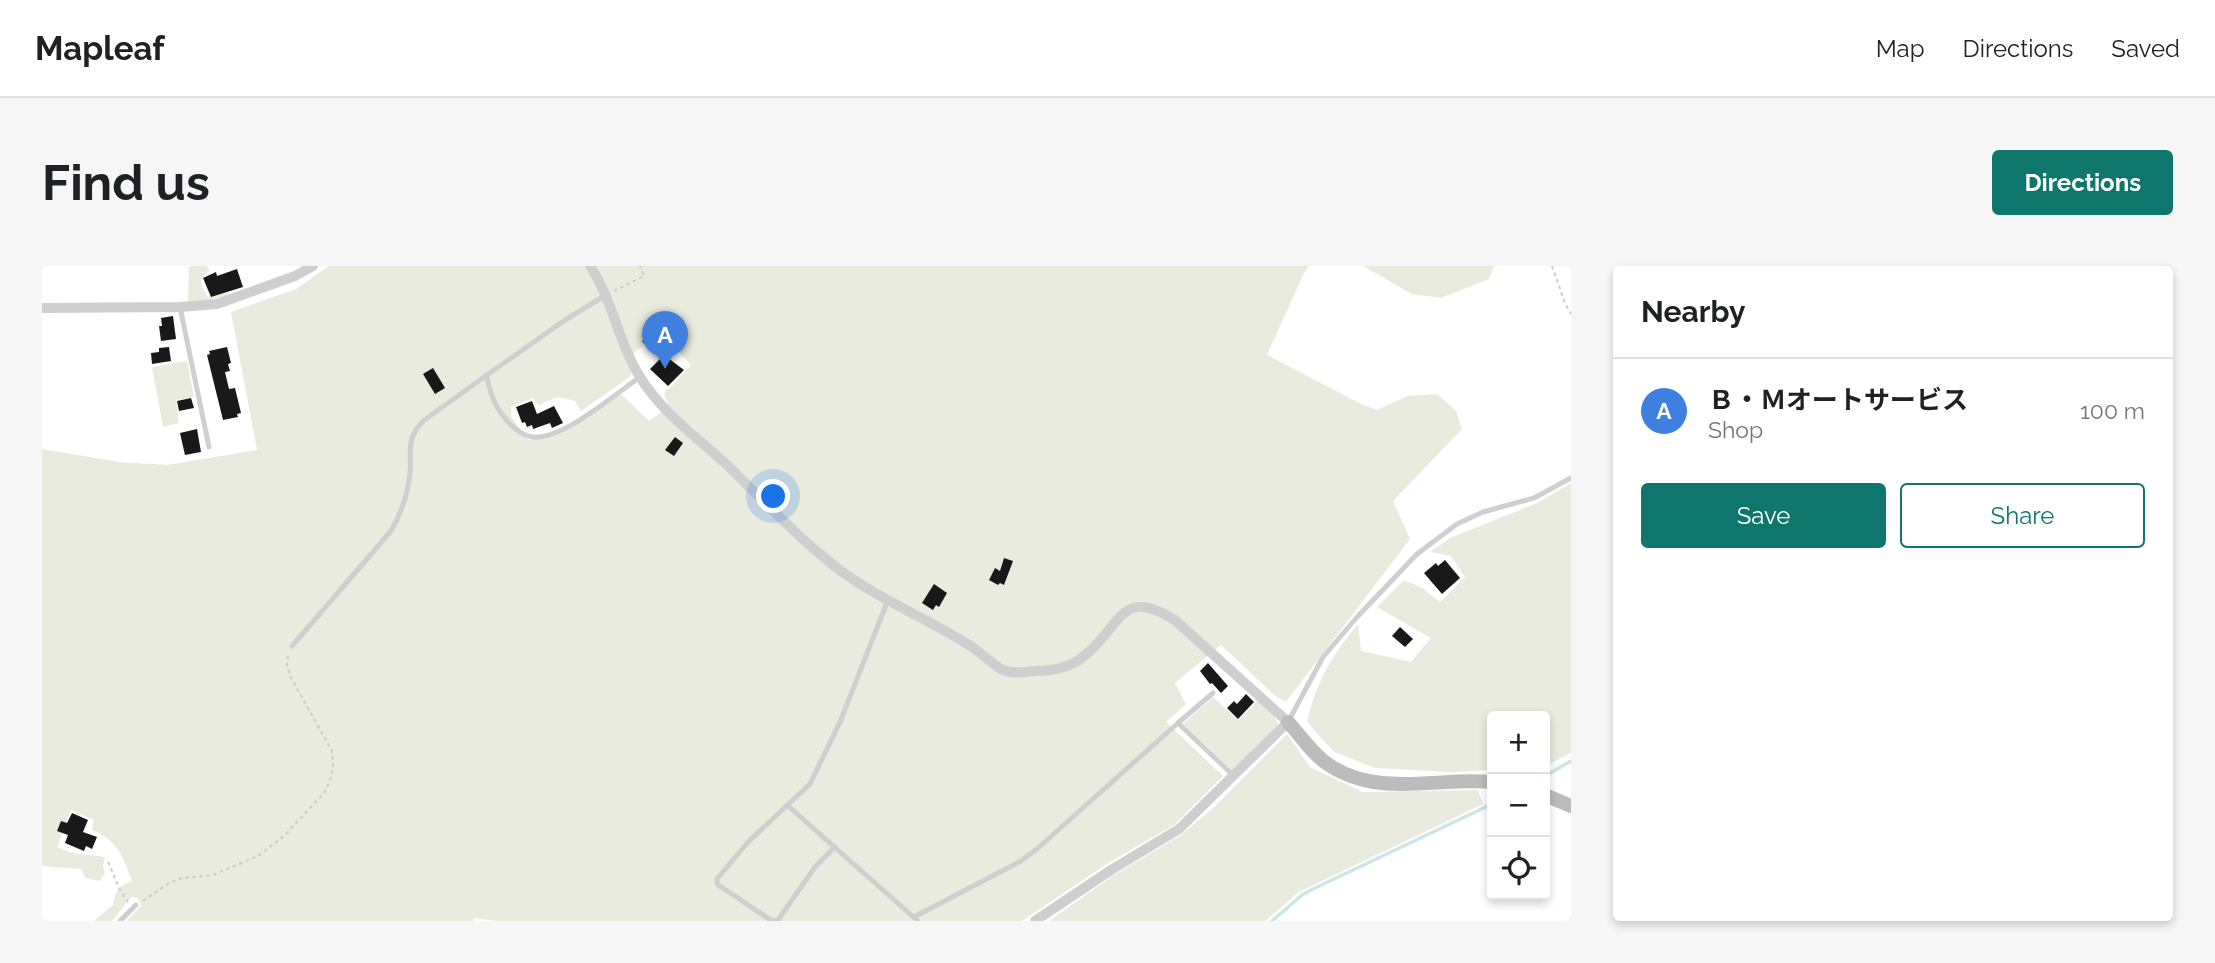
<!DOCTYPE html>
<meta charset="utf-8">
<style>
:root{--surface:#fff;--page:#f6f6f6;--text:#202124;--muted:#757577;--line:#e0e0e0;--accent:#0f766e}
body{margin:0;font-family:Raleway,"Noto Sans JP",sans-serif;background:var(--page);color:var(--text)}
.controls{position:absolute;right:21px;bottom:21px;display:grid;overflow:hidden;border-radius:7px;box-shadow:0 4px 10px #0003}
.controls button{width:63px;height:63px;display:grid;place-items:center;padding:0;border:0;border-bottom:2px solid var(--line);background:var(--surface);color:var(--text);font:35px sans-serif}
.you{position:absolute;left:732px;top:231px;width:24px;height:24px;margin:-18px;border:5px solid #fff;border-radius:50%;background:#1a73e8;box-shadow:0 0 0 10px #1a73e833}
.badge{display:grid;place-items:center;width:46px;height:46px;border-radius:50%;background:var(--accent);color:#fff;font-size:23px;font-weight:700}
.pin{position:absolute;translate:-50% -58px;filter:drop-shadow(0 2px 4px #0008)}
.pin::after{content:'';position:absolute;top:37px;width:24px;height:21px;background:inherit;clip-path:polygon(0 0,100% 0,50% 100%)}
.list{margin:0;padding:0;list-style:none}
h2{display:flex;justify-content:space-between;align-items:center;height:91px;margin:0;padding:0 28px;font-size:30px}
h2 small{font-size:23px;font-weight:400;color:var(--muted)}
.list li{display:grid;grid-template-columns:46px 1fr auto;gap:21px;align-items:center;box-sizing:border-box;height:105px;padding:0 28px;border-top:2px solid var(--line)}
.list b{display:block;font-size:26px;white-space:nowrap}
.list p{margin:0;font-size:23px;white-space:nowrap;color:var(--muted)}
.list em{font-size:23px;font-style:normal;color:var(--muted)}
.actions{display:flex;gap:14px;padding:21px 28px}
.actions a{flex:1;padding:16px 0;border:2px solid var(--accent);border-radius:7px;text-align:center;font-size:24px;color:var(--accent)}
.actions .main{background:var(--accent);color:#fff}
.icon{flex:none;width:38px;height:38px;fill:none;stroke:currentColor;stroke-width:2;stroke-linecap:round;stroke-linejoin:round}
.map{position:relative;flex:none;width:1529px;height:655px;overflow:hidden;border-radius:7px}
header{display:flex;align-items:center;gap:42px;box-sizing:border-box;height:98px;padding:0 35px;background:var(--surface);border-bottom:2px solid var(--line)}
header strong{font-size:33px}
nav{display:flex;gap:38px;margin-inline-start:auto;font-size:24px}
.intro{display:flex;align-items:center;justify-content:space-between;box-sizing:border-box;height:168px;padding:0 42px}
h1{margin:0;font-size:49px}
.button{padding:18px 32px;border-radius:7px;background:var(--accent);color:#fff;font-size:24px;font-weight:700}
main{display:flex;gap:42px;padding:0 42px}
aside{flex:1;background:var(--surface);border-radius:7px;box-shadow:0 4px 10px #0003}
.map>svg:first-child{display:block}
</style>
<header>
<strong>Mapleaf</strong>
<nav><a>Map</a><a>Directions</a><a>Saved</a></nav>
</header>
<div class="intro"><h1>Find us</h1><a class="button">Directions</a></div>
<main>
<div class="map">
<svg width="1529" height="655" viewBox="0 0 1529 655">
<rect width="100%" height="100%" fill="#fff"/>
<g fill="#e8ebde" fill-rule="evenodd">
<path d="M 151,0 L 165,0 L 168,5 C 155,12 159,21 166,31 L 186,27 L 189,29 L 165,34 L 146,35 L 147,1 Z"/>
<path d="M 287,0 L 1267,0 L 1261,9 L 1225,89 L 1319,138 L 1335,144 L 1366,130 L 1395,128 L 1414,145 L 1420,163 L 1351,235 L 1368,273 L 1244,436 L 1232,429 L 1179,379 L 1133,417 L 1144,438 L 1124,456 L 1181,510 L 1132,559 L 1066,597 L 980,655 L 454,655 L 432,652 L 431,655 L 85,655 L 99,640 L 96,632 L 89,631 L 70,655 L 52,655 L 71,639 C 73,625 77,620 90,615 C 81,590 75,574 50,564 L 52,554 L 29,544 L 15,581 L 30,587 L 63,591 L 61,600 L 63,607 L 58,615 L 43,612 L 39,603 L 0,600 L 0,183 L 77,196 L 125,199 L 215,184 L 189,46 L 254,23 ZM 627,65 L 633,82 L 649,99 L 622,128 L 627,141 L 607,155 L 579,128 C 550,148 523,172 487,174 L 469,151 L 469,141 L 491,132 L 497,139 L 516,131 L 533,135 L 539,145 L 589,110 L 592,87 L 615,68 Z"/>
<path d="M 1321,0 L 1452,0 L 1447,13 L 1399,32 L 1370,28 Z"/>
<path d="M 145,95 L 152,131 L 134,134 L 137,157 L 121,161 L 110,101 Z"/>
<path d="M 1529,217 L 1529,487 L 1503,500 L 1503,450 L 1450,450 L 1450,504 L 1409,506 L 1333,502 L 1292,486 L 1265,456 C 1273,418 1291,388 1316,358 L 1319,385 L 1369,396 L 1389,372 L 1335,341 L 1362,314 L 1380,322 L 1398,336 L 1423,311 L 1409,290 L 1388,286 L 1408,272 L 1495,237 Z"/>
<path d="M 1171,431 L 1196,454 L 1216,434 L 1230,447 L 1235,455 L 1237,463 L 1192,506 L 1141,458 Z"/>
<path d="M 1245,468 L 1268,501 L 1321,526 L 1436,524 L 1441,538 L 1257,626 L 1223,655 L 1007,655 L 1072,609 L 1139,569 L 1171,542 Z"/>
</g>
<g fill="none" stroke-linecap="round" stroke-linejoin="round">
<g stroke="#cbe6eb" stroke-width="3.5">
<path d="M 1503,510 L 1529,495"/>
<path d="M 1230,655 L 1260,629 L 1273,622 L 1450,538"/>
</g>
</g>
<g fill="#191919">
<path d="M 195,3 L 201,21 L 169,31 L 161,12 L 174,6 L 175,10 Z"/>
<path d="M 131,50 L 134,73 L 119,75 L 117,60 L 120,60 L 119,52 Z"/>
<path d="M 608,70 L 619,82 L 612,88 L 600,75 Z"/>
<path d="M 127,81 L 129,95 L 110,98 L 109,87 L 117,86 L 117,82 Z"/>
<path d="M 185,81 L 189,97 L 186,98 L 188,105 L 183,106 L 187,123 L 193,122 L 199,147 L 195,148 L 196,151 L 181,154 L 165,89 L 168,88 L 167,85 Z"/>
<path d="M 622,89 L 642,104 L 626,120 L 608,103 Z"/>
<path d="M 391,102 L 403,122 L 393,128 L 381,108 Z"/>
<path d="M 149,132 L 152,142 L 137,145 L 135,135 Z"/>
<path d="M 490,135 L 495,148 L 512,140 L 521,157 L 510,162 L 508,157 L 491,163 L 490,159 L 485,161 L 483,156 L 480,157 L 474,141 Z"/>
<path d="M 155,163 L 159,186 L 143,189 L 138,167 Z"/>
<path d="M 633,171 L 641,177 L 632,190 L 623,184 Z"/>
<path d="M 962,292 L 971,295 L 962,319 L 958,317 L 956,319 L 947,314 L 953,302 L 958,305 Z"/>
<path d="M 1403,294 L 1418,312 L 1400,328 L 1382,307 L 1394,297 L 1396,300 Z"/>
<path d="M 892,318 L 905,327 L 897,341 L 894,339 L 891,344 L 880,337 Z"/>
<path d="M 1358,361 L 1371,373 L 1363,381 L 1350,370 Z"/>
<path d="M 1166,397 L 1186,420 L 1179,427 L 1170,417 L 1168,418 L 1158,405 Z"/>
<path d="M 1204,428 L 1212,436 L 1196,453 L 1185,442 L 1192,435 L 1195,438 Z"/>
<path d="M 30,547 L 46,554 L 41,566 L 55,571 L 50,583 L 44,580 L 42,585 L 23,577 L 26,569 L 15,565 L 19,555 L 25,557 Z"/>
</g>
<g fill="none" stroke-linecap="round" stroke-linejoin="round">
<g stroke="#ccc" stroke-width="2" stroke-dasharray="3.5 3.5" stroke-linecap="butt">
<path d="M 1510,0 L 1523,37 L 1529,48"/>
<path d="M 572,25 L 602,10 L 598,0"/>
<path d="M 66,596 L 79,626 L 86,636"/>
<path d="M 101,635 L 127,617 L 140,612 L 171,609 L 216,590 L 242,570 L 282,527 L 288,515 L 291,500 L 290,485 L 248,410 L 245,399 L 246,389"/>
</g>
<g stroke="#cfcfcf" stroke-width="5">
<path d="M 564,29 L 523,54 L 445,109 C 447,127 454,143 467,157 C 473,163 481,170 490,171 C 521,174 572,129 598,111"/>
<path d="M 138,41 L 167,181"/>
<path d="M 250,380 L 349,265 C 360,246 366,228 368,207 C 370,183 363,175 381,155 L 445,109"/>
<path d="M 1246,456 L 1281,391 L 1316,350 L 1375,288 L 1415,258 L 1441,246 L 1492,232 L 1529,212"/>
<path d="M 1136,457 L 1171,427"/>
<path d="M 745,539 L 876,655"/>
<path d="M 872,651 L 979,595 L 996,582 L 1136,457 L 1192,510"/>
<path d="M 78,655 L 94,639"/>
<path d="M 730,655 L 675,618 L 675,613 L 706,576 L 768,518 L 798,456 L 846,334"/>
<path d="M 731,655 L 736,654 L 773,601 L 793,581"/>
</g>
<g stroke="#cfcfcf" stroke-width="10">
<path d="M 548,0 C 571,34 576,76 598,111 C 618,144 654,171 683,197 C 719,232 755,271 795,302 C 836,333 884,352 927,379 C 939,386 949,398 961,404 C 971,408 982,406 993,405 C 1010,405 1029,401 1042,390 C 1079,362 1078,318 1134,355 L 1246,456 L 1137,563 L 1069,604 L 993,655"/>
<path d="M 0,42 L 138,41 L 175,38 L 253,10 L 271,0"/>
</g>
<g stroke="#bcbcbc" stroke-width="14">
<path d="M 1246,456 C 1259,470 1271,489 1287,499 C 1336,532 1396,511 1450,516"/>
<path d="M 1503,529 L 1529,540"/>
</g>
</g>
</svg>
<div class="controls">
<button>+</button>
<button>−</button>
<button><svg class="icon" aria-label="locate" viewBox="0 0 24 24"><circle cx="12" cy="12" r="6"/><path d="M12 2v4M12 18v4M2 12h4M18 12h4"/></svg></button>
</div>
<div class="you"></div>
<div class="pin badge" style="left:623px;top:103px;background:#3f7fe0">A</div>
</div>
<aside>
<h2>Nearby<small></small></h2>
<ul class="list">
<li><span class="badge" style="background:#3f7fe0">A</span><div><b>Ｂ・Ｍオートサービス</b><p>Shop</p></div><em>100 m</em></li>
</ul>
<div class="actions"><a class="main">Save</a><a>Share</a></div>
</aside>
</main>
